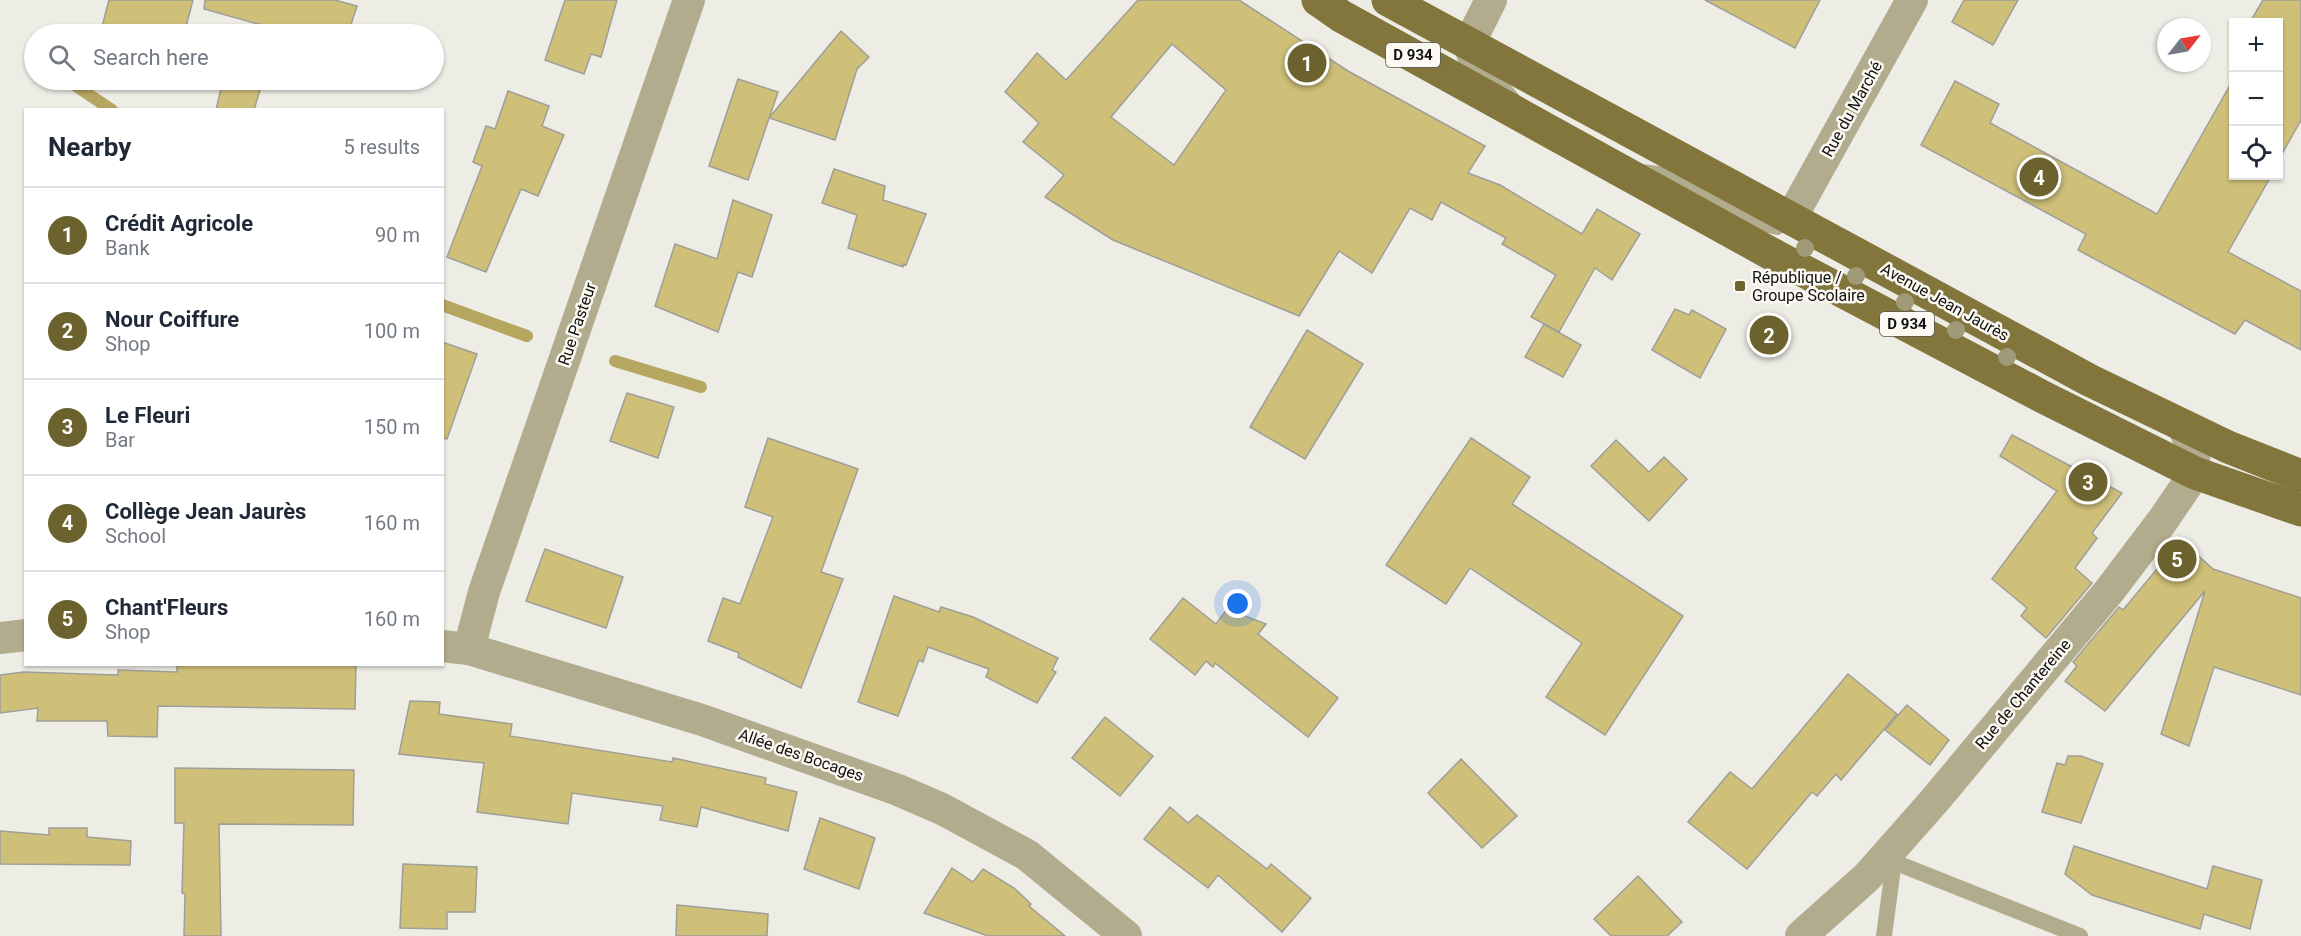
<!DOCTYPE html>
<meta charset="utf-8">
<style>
:root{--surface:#fff;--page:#f2f2f3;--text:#1f2937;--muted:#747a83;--line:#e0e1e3;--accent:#6c622e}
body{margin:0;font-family:Roboto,sans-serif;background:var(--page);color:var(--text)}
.controls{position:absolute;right:18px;top:18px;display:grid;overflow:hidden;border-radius:0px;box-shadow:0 2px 4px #0004}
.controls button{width:54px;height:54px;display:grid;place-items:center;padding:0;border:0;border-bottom:2px solid var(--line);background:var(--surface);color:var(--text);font:30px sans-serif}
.compass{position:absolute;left:2157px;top:18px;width:54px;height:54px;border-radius:50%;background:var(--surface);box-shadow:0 2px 4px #0004;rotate:59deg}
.you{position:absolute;left:1238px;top:604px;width:21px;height:21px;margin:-15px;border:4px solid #fff;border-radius:50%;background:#1a73e8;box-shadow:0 0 0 9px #1a73e833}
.badge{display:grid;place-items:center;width:39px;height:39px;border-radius:50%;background:var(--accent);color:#fff;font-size:20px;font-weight:700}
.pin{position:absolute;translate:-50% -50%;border:3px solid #fff;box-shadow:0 2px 6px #0006}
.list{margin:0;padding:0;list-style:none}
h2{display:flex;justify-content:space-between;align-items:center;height:78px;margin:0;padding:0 24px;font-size:26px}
h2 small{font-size:20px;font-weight:400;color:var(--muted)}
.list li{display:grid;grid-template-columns:39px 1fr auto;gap:18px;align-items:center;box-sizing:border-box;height:96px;padding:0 24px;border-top:2px solid var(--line)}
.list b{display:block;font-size:22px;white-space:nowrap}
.list p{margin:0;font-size:20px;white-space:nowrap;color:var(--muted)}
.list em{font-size:20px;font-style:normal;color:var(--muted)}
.icon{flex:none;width:33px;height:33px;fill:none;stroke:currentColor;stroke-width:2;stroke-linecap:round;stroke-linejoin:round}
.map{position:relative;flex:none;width:2301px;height:936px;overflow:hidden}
.search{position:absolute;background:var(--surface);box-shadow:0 2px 4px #0004;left:24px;top:24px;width:420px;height:66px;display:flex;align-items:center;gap:15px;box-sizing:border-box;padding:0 21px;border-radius:33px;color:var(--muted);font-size:22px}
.panel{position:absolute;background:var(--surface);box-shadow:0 2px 4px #0004;left:24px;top:108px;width:420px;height:558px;border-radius:0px}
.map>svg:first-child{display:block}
</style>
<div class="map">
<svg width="2301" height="936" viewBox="0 0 2301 936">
<rect width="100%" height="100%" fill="#edece5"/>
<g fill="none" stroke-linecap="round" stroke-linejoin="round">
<g stroke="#b5a660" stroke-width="12">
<path d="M 67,80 L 112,110"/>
<path d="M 442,305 L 527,336"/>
<path d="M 615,361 L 701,387"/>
</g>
</g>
<g fill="#cfc079" stroke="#9f9e97" stroke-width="1.5" fill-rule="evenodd">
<path d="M 109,0 L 193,0 L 184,34 L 100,34 Z"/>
<path d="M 205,0 L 335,0 L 357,6 L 348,34 L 294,34 L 204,9 Z"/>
<path d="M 565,0 L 617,0 L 601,57 L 591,54 L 584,74 L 545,60 Z"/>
<path d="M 1138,0 L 1239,0 L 1348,71 L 1485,146 L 1468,173 L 1500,185 L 1582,234 L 1597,209 L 1640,234 L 1612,280 L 1595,268 L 1559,332 L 1531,317 L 1556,275 L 1502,244 L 1506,238 L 1441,202 L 1432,220 L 1410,208 L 1372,273 L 1339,251 L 1299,316 L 1113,240 L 1045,197 L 1064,175 L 1023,142 L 1039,123 L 1005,92 L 1037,53 L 1066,80 ZM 1172,44 L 1226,90 L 1174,165 L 1111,117 Z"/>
<path d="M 1705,0 L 1820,0 L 1795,48 Z"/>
<path d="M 1964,0 L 2018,0 L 1993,45 L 1952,22 Z"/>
<path d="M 2263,0 L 2301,0 L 2301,120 L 2278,161 L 2278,22 L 2250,22 Z"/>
<path d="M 841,31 L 869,57 L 857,69 L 835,140 L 769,118 Z"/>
<path d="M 2234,78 L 2234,176 L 2271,176 L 2228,252 L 2301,291 L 2301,350 L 2245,320 L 2235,334 L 2078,250 L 2086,234 L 1921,145 L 1955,81 L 1999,104 L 1990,123 L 2157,214 Z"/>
<path d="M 738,79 L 778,92 L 748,180 L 709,166 Z"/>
<path d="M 223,80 L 263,80 L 254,110 L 216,110 Z"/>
<path d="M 508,91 L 549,106 L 542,126 L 564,135 L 538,196 L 521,189 L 486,272 L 447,257 L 482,166 L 473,162 L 486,126 L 495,129 Z"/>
<path d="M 834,169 L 885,186 L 883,200 L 926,214 L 906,265 L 903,264 L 903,267 L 848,248 L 857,215 L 822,203 Z"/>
<path d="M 733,200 L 772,215 L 752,277 L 738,272 L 718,332 L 655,306 L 675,244 L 717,259 Z"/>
<path d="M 1675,309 L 1689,315 L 1692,310 L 1726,329 L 1700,378 L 1652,350 Z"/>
<path d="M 1544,324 L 1581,345 L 1563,377 L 1525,357 Z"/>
<path d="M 1307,330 L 1363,364 L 1305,459 L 1250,427 Z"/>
<path d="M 442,342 L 477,354 L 447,439 L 442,438 Z"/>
<path d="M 627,393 L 674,407 L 658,458 L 610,441 Z"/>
<path d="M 2012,435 L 2122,493 L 2092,533 L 2097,538 L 2075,568 L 2092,583 L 2046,638 L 2021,616 L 2027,608 L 1992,579 L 2057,491 L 2000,456 Z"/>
<path d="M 768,438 L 858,469 L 821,572 L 843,579 L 801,688 L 738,657 L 739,653 L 708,641 L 723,598 L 740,604 L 773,517 L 745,507 Z"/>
<path d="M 1471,438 L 1530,477 L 1512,504 L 1683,616 L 1605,735 L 1546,697 L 1582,643 L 1470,568 L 1446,604 L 1386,565 Z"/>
<path d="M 1616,440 L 1649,472 L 1664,457 L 1687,479 L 1649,521 L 1591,466 Z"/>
<path d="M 2181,540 L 2213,569 L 2301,598 L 2301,695 L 2214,667 L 2189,746 L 2161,734 L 2205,591 L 2105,711 L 2065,681 L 2077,666 L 2073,662 L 2119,607 L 2123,610 Z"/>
<path d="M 545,549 L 623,577 L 606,628 L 526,601 Z"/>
<path d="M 894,596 L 939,612 L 941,607 L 973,617 L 1058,658 L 1052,670 L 1056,672 L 1037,703 L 986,677 L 989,669 L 928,647 L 923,662 L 919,660 L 898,716 L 858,702 Z"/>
<path d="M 1183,598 L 1216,624 L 1227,609 L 1266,624 L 1258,634 L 1338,698 L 1308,737 L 1215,663 L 1213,667 L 1206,661 L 1195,675 L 1150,639 Z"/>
<path d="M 177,664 L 356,664 L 355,709 L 158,706 L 157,737 L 108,736 L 107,721 L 37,721 L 38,708 L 0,713 L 0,675 L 24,672 L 118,675 L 118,670 L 177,672 Z"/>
<path d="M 1848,674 L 1897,714 L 1841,780 L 1836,774 L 1817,796 L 1812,792 L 1747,869 L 1688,822 L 1730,772 L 1752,789 Z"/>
<path d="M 410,701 L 440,702 L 439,714 L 512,724 L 510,736 L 672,762 L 673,758 L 766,778 L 765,784 L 797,792 L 788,831 L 701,807 L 697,827 L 660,820 L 663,806 L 572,793 L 568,824 L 477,812 L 484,763 L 399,754 Z"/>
<path d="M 1907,705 L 1949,740 L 1930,765 L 1885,730 Z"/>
<path d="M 1105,717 L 1153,756 L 1120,796 L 1072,758 Z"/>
<path d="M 2068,756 L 2081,756 L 2103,764 L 2081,823 L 2042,812 L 2057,763 L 2065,765 Z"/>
<path d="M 1461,759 L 1517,816 L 1482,848 L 1428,793 Z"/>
<path d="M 175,768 L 354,770 L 353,825 L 219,824 L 221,936 L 184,936 L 185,894 L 182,893 L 184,823 L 175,823 Z"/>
<path d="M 1170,807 L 1188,823 L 1197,815 L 1267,869 L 1271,864 L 1311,898 L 1282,932 L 1218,875 L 1208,888 L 1144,839 Z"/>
<path d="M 820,818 L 875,838 L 859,889 L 804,869 Z"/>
<path d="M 49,828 L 87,828 L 87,837 L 131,841 L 130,865 L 0,864 L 0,831 L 49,835 Z"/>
<path d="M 2074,846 L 2207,889 L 2213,866 L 2262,880 L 2250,929 L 2204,914 L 2200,929 L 2092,895 L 2065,874 Z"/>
<path d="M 403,864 L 477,867 L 475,912 L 447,912 L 447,929 L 400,928 Z"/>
<path d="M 952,868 L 973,882 L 983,869 L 1014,888 L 1031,904 L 1029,906 L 1065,936 L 988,936 L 924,913 Z"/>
<path d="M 1638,876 L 1682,922 L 1667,936 L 1611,936 L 1594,919 Z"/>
<path d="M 677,905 L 768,914 L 767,936 L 676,936 Z"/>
</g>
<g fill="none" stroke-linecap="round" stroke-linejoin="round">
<g stroke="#b2ac8e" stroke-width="16">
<path d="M 1641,172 L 1666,175 L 1764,224 L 1777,227 L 1787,221"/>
<path d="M 1894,862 L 2080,936"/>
<path d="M 1884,936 L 1895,853"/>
</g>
<g stroke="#b2ac8e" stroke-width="32">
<path d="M 1491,0 L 1469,44 L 1478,70 L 1509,108"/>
<path d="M 1791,218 L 1912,0"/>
<path d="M 0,638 L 26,635"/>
<path d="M 442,646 L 469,649 L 702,720 L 898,790 L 942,809 L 1027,855 L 1126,936"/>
<path d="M 469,649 L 484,592 L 689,0"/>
<path d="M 1801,936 L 1867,877 L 1935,800 L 2110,590 L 2163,520 L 2195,473 L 2194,449 L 2183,427"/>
</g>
<g stroke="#82763d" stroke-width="33">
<path d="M 1318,0 L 1341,16 L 1779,258 L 2041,396 L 2195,473 L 2301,510"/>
<path d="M 1388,0 L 2089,380 L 2228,447 L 2301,476"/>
</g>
</g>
<g fill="#a09a79">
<circle cx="1805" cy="248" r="9"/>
<circle cx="1856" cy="276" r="9"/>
<circle cx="1905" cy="302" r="9"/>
<circle cx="1956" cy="330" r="9"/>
<circle cx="2007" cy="357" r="9"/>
</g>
<rect fill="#6c622e" stroke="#fbf9f2" stroke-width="2" x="1734" y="280" width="12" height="12" rx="3"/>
<g text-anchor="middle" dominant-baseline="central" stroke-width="5" stroke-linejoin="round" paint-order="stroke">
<g fill="#fbf9f2" stroke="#575753" stroke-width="1.5">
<rect x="1386" y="43" width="54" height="24" rx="4.5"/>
<rect x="1880" y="312" width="54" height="24" rx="4.5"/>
</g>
<g font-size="15" font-weight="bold" fill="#11110f">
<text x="1413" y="55">D 934</text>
<text x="1907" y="324">D 934</text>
</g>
<g font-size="16" fill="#11110f" stroke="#fbf9f2">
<text transform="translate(1852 109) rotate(-61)">Rue du Marché</text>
<text transform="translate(1945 302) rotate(29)">Avenue Jean Jaurès</text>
<text transform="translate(577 324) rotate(-71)">Rue Pasteur</text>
<text transform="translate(2023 694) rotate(-50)">Rue de Chantereine</text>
<text transform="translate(801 755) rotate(19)">Allée des Bocages</text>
</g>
<g font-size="16" fill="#11110f" stroke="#fbf9f2" text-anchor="start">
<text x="1752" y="277">République /<tspan x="1752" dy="18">Groupe Scolaire</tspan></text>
</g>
</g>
</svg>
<div class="controls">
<button>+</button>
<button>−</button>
<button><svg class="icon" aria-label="locate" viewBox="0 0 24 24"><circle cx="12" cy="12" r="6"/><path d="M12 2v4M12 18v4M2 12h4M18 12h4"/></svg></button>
</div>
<svg class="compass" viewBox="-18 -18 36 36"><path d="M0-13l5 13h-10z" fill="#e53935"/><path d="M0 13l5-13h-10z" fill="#747a83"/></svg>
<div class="you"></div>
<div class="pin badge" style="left:1307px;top:63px">1</div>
<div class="pin badge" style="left:1769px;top:335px">2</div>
<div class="pin badge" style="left:2088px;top:482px">3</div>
<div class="pin badge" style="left:2039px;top:177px">4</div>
<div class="pin badge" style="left:2177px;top:559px">5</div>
<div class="search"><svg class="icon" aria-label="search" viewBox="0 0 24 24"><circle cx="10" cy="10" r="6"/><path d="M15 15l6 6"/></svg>Search here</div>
<section class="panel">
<h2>Nearby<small>5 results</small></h2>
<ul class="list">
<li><span class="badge">1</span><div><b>Crédit Agricole</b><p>Bank</p></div><em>90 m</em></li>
<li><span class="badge">2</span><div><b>Nour Coiffure</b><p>Shop</p></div><em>100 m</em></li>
<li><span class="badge">3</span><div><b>Le Fleuri</b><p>Bar</p></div><em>150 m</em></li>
<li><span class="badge">4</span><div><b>Collège Jean Jaurès</b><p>School</p></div><em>160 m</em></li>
<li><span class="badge">5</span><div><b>Chant'Fleurs</b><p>Shop</p></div><em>160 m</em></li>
</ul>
</section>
</div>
